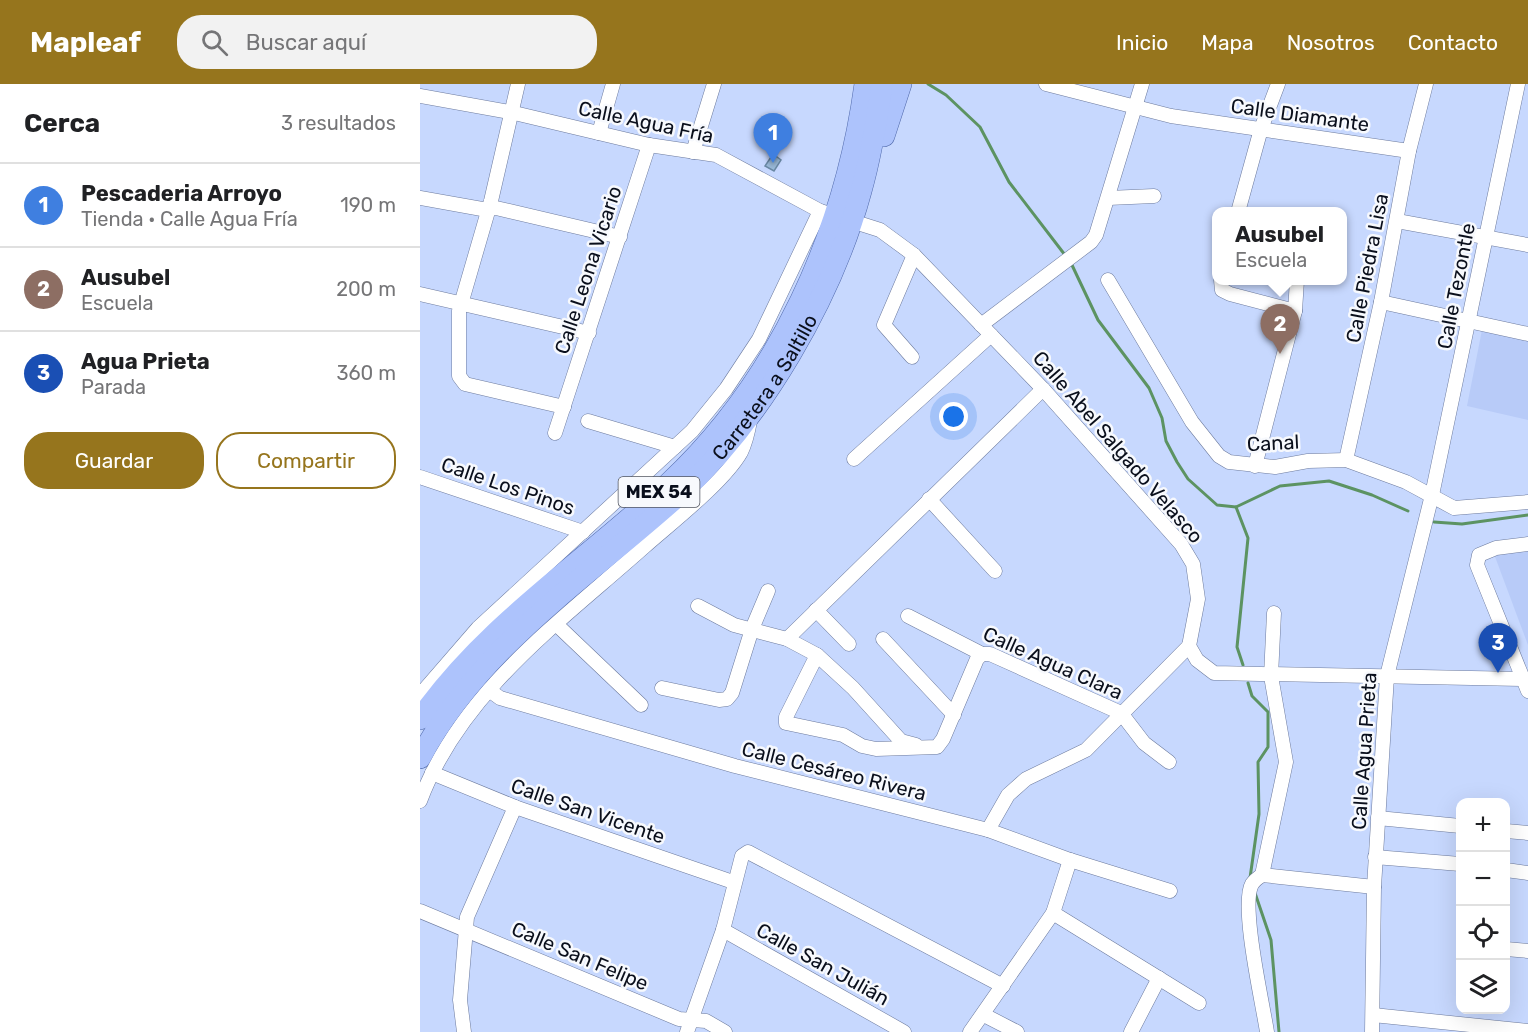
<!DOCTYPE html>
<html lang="es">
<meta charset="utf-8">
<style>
:root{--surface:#fff;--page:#f2f2f2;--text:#202124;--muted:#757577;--line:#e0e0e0;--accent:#96751d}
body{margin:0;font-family:Rubik,sans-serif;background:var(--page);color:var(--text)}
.controls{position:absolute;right:18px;bottom:18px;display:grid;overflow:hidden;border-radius:12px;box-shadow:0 6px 24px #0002}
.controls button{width:54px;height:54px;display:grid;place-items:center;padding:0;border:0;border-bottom:2px solid var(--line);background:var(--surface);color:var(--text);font:30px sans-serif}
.you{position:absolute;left:534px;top:333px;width:21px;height:21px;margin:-15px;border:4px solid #fff;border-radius:50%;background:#1a73e8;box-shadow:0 0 0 9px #1a73e833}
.badge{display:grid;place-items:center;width:39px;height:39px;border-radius:50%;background:var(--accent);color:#fff;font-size:20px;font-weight:700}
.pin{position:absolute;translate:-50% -50px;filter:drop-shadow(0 2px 3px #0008)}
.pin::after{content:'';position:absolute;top:32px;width:21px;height:18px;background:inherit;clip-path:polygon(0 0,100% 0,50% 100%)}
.popup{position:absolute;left:792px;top:123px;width:135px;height:78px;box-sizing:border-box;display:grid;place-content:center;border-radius:12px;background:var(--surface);filter:drop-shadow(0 2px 4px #0005);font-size:20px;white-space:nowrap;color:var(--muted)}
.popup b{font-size:22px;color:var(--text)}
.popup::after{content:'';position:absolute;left:50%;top:100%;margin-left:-12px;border:12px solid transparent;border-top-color:var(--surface)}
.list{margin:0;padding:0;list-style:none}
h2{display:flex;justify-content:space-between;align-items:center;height:78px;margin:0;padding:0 24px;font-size:26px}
h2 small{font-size:20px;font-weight:400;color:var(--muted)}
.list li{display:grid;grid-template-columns:39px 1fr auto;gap:18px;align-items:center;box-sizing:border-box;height:84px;padding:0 24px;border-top:2px solid var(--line)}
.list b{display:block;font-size:22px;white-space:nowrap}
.list p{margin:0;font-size:20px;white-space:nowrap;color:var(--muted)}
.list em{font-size:20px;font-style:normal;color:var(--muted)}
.actions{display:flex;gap:12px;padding:18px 24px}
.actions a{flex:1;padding:14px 0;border:2px solid var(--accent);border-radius:24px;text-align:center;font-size:21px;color:var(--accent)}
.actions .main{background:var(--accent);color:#fff}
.icon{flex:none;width:33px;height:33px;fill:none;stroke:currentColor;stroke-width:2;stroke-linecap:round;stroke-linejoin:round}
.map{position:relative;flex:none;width:1108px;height:948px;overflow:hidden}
header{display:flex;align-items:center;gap:36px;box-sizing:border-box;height:84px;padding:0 30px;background:var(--accent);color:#fff}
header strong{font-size:28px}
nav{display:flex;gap:33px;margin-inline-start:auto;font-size:21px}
.search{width:420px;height:54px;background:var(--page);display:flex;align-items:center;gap:15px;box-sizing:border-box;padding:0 21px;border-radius:24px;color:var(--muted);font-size:22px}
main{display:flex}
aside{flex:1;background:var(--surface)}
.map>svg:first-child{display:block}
</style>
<header>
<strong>Mapleaf</strong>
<div class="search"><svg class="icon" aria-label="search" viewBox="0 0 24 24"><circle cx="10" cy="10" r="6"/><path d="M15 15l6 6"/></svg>Buscar aquí</div>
<nav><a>Inicio</a><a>Mapa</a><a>Nosotros</a><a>Contacto</a></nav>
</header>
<main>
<aside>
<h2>Cerca<small>3 resultados</small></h2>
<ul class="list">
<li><span class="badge" style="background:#3f7fe0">1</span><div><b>Pescaderia Arroyo</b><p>Tienda · Calle Agua Fría</p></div><em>190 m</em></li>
<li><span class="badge" style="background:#8d6e63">2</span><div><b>Ausubel</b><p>Escuela</p></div><em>200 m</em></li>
<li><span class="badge" style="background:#1a4fb4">3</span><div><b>Agua Prieta</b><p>Parada</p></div><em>360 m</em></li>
</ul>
<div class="actions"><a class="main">Guardar</a><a>Compartir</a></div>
</aside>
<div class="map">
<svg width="1108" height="948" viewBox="0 0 1108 948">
<rect width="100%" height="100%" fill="#c7d8fe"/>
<g fill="#b8cbf8">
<path d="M 1062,246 L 1108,256 L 1108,336 L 1047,322 Z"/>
<path d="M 1108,465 L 1108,561 L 1074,470 Z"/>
</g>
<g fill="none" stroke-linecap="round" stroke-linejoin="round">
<g stroke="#5c9362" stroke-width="3">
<path d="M 508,0 L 526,11 L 560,43 L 589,98 L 645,171"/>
<path d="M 651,179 L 678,236 L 729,304 L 742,334 L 746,357 L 757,378 L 768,395 L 797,421 L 816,423 L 860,402 L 909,397 L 952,411 L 988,427"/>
<path d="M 816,423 L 828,454 L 817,563 L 823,581"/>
<path d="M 1014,438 L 1042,440 L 1108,431"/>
<path d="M 828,599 L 832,612 L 848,628 L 848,663 L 838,678 L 839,730 L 830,794"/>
<path d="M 835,809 L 851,856 L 859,948"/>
</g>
</g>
<path fill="#9bbbda" stroke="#6a89a5" stroke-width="1.5" d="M 353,70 L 361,76 L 354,87 L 345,82 Z"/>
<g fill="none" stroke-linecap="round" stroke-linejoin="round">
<defs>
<g id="minor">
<path d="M 98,0 L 71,117 L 39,227 L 39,292 L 45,300 L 144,323"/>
<path d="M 626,0 L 751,32 L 989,67"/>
<path d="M 0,12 L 90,28 L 229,61 L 296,71 L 400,127 L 460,146 L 494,171 L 623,305 L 761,460 L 773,480 L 778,515 L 769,562 L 777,576 L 794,589 L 1102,595"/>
<path d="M 179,49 L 193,0"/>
<path d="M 273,68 L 294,0"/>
<path d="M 0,114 L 62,125 L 76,124 L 200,153"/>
<path d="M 688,114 L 734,112"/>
<path d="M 818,128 L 841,45 L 858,0"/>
<path d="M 977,137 L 1108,161"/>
<path d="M 688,196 L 772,338 L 799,372 L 809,378 L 855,383 L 888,377 L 926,376 L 986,398 L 1034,424 L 1108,418"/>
<path d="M 801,196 L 802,206 L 810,210 L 875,227"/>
<path d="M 0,210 L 169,249"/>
<path d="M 961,218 L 1108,250"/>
<path d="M 561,241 L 671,158 L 676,151 L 722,0"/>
<path d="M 492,273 L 464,241 L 494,171"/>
<path d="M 168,337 L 255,363"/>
<path d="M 135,349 L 229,61"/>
<path d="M 434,375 L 571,251"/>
<path d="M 926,376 L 961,218 L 989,67 L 1006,0"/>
<path d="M 835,382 L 875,227 L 877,196"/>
<path d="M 0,393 L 163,448"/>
<path d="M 509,415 L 575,487"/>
<path d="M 1108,460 L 1076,464 L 1059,471 L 1057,481 L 1108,607"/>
<path d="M 278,522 L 314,541 L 367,555 L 397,571 L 433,604 L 481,657 L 496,661"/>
<path d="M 396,526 L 429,560"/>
<path d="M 488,532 L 562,570 L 570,570 L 701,629 L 724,659 L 749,678"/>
<path d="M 137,541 L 221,621"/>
<path d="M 367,555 L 623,305"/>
<path d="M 463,555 L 534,631"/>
<path d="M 397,571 L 366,633 L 366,639 L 423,651 L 442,662 L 456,665 L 517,663 L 523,655 L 557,575 L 562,570"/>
<path d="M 242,604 L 299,616 L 307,615 L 312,609 L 332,545 L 348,507"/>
<path d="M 69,606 L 80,614 L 315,682 L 568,746 L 650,776 L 750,807"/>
<path d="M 0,611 L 58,544 L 272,347 L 306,305 L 339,255 L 400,127"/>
<path d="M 12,689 L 95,723 L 313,798"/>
<path d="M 0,717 C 41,608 140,538 224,463 C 251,439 304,398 321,368 C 326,358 328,348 330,337"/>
<path d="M 958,734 L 1040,742"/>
<path d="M 568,746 L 588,711 L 606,695 L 666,666 L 769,562"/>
<path d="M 1086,747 L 1108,749"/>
<path d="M 955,773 L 1040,780"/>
<path d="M 1086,786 L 1108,789"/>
<path d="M 842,791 L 866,678 L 851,592 L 854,529"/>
<path d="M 842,791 C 839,793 834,797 832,800 C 820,821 843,921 847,948"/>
<path d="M 842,791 L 954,803"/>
<path d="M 0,827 L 259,935 L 286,937 L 305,948"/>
<path d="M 633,829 L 779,919"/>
<path d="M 303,846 L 484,948"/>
<path d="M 1086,865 L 1108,867"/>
<path d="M 564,931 L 597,948"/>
<path d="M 953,931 L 1108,947"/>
<path d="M 44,948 L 40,916 L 47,833 L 95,723"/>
<path d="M 267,948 L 303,846 L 322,772 L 328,768 L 583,902"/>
<path d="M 550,948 L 633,829 L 650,776"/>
<path d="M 711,948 L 739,894"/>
<path d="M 952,948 L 954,803 L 967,592 L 1012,411 L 1098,0"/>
</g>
<g id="primary">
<path d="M 464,52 L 481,0"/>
<path d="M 0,635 C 66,540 166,477 249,399 C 359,296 425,148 445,0"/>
<path id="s1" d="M 0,674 C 59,563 168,493 259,411 C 342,335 412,214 441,107 C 451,72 457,35 462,0"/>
</g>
</defs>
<use href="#minor" stroke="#6d7b9e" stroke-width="15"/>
<use href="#primary" stroke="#516aac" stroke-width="22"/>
<use href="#minor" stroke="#fff" stroke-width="14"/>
<use href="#primary" stroke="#adc3fc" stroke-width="21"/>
</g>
<g text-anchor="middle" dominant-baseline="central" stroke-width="5" stroke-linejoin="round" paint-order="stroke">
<rect fill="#f7f9fd" stroke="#515560" stroke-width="1.5" x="198.5" y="393" width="81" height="30" rx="4.5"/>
<g font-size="18" font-weight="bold" fill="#0a0f1c">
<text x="239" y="408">MEX 54</text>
</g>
<g font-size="20" fill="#0a0f1c" stroke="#f7f9fd">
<text transform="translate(880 31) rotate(8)">Calle Diamante</text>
<text transform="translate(226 38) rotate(12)">Calle Agua Fría</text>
<text transform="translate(947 184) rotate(-79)">Calle Piedra Lisa</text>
<text transform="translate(168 186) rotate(-72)">Calle Leona Vicario</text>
<text transform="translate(1036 202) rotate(-79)">Calle Tezontle</text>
<text stroke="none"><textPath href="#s1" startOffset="510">Carretera a Saltillo</textPath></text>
<text transform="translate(853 359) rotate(-3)">Canal</text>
<text transform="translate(698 363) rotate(49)">Calle Abel Salgado Velasco</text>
<text transform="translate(88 402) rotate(19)">Calle Los Pinos</text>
<text transform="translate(633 579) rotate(24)">Calle Agua Clara</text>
<text transform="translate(944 667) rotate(-86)">Calle Agua Prieta</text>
<text transform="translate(414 687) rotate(14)">Calle Cesáreo Rivera</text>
<text transform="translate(168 727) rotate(19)">Calle San Vicente</text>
<text transform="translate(160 872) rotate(23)">Calle San Felipe</text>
<text transform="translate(403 880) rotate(29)">Calle San Julián</text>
</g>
</g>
</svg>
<div class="controls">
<button>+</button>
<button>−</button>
<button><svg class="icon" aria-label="locate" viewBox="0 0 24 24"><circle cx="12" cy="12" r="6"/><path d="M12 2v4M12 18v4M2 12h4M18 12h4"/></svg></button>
<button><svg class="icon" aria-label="layers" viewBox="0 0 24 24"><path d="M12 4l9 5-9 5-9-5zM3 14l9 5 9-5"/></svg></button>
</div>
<div class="you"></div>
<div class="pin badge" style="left:353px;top:79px;background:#3f7fe0">1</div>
<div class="pin badge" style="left:860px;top:270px;background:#8d6e63">2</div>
<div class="popup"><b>Ausubel</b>Escuela</div>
<div class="pin badge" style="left:1078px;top:589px;background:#1a4fb4">3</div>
</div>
</main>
